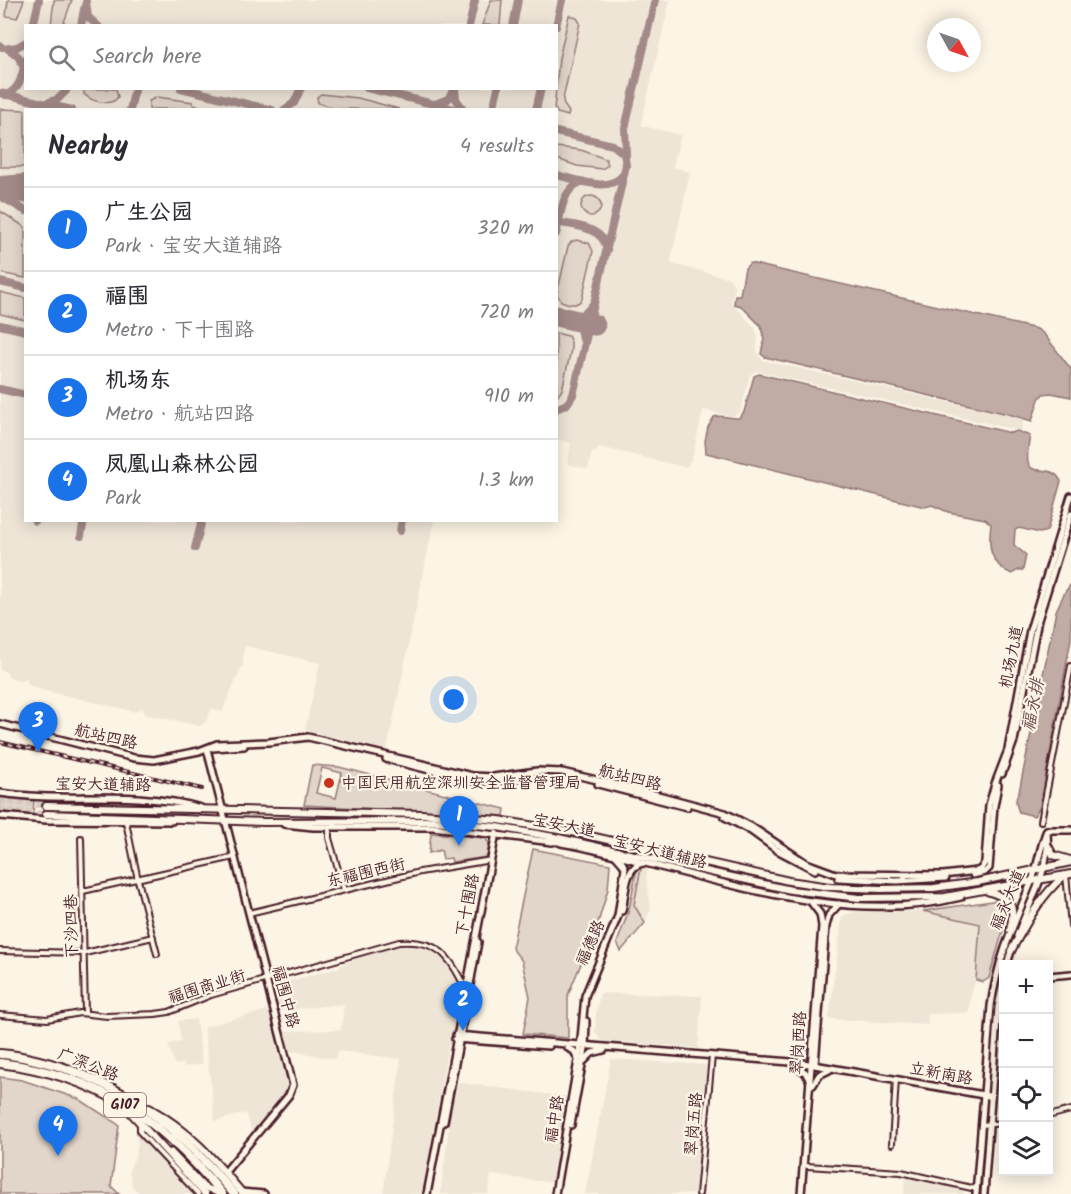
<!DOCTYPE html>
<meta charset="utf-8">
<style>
:root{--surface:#fff;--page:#f7f7f7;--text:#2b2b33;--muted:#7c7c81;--line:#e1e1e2;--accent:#1a73e8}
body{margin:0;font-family:Kalam,"LXGW WenKai TC",sans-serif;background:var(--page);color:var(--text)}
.controls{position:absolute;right:18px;bottom:18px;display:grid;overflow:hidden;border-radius:0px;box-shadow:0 3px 15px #0003}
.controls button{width:54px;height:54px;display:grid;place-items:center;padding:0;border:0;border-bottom:2px solid var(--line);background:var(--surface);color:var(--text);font:30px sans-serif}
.compass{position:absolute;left:927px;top:18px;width:54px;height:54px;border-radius:50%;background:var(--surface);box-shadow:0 3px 15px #0003;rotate:130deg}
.you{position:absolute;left:454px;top:700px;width:21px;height:21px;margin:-15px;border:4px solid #fff;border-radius:50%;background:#1a73e8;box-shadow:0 0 0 9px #1a73e833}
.badge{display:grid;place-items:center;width:39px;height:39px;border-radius:50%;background:var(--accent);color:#fff;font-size:20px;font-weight:700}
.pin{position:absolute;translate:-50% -50px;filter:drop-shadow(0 2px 3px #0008)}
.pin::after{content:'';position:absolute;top:32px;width:21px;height:18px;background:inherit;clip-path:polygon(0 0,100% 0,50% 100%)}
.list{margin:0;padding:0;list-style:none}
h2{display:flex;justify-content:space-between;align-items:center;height:78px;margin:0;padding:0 24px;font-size:26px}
h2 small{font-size:20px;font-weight:400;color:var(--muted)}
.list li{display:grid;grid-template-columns:39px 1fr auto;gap:18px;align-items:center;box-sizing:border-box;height:84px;padding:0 24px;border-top:2px solid var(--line)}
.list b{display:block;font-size:22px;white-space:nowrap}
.list p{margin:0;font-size:20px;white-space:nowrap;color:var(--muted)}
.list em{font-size:20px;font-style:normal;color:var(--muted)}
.icon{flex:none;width:33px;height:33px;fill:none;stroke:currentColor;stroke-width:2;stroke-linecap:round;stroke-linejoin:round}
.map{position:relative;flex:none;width:1071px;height:1194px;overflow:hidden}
.search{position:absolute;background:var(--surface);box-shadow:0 3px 15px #0003;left:24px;top:24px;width:534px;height:66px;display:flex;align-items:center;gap:15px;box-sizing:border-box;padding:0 21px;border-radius:0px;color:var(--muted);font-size:22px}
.panel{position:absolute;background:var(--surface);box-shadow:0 3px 15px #0003;left:24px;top:108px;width:534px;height:414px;border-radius:0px}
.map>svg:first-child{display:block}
</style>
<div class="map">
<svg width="1071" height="1194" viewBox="0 0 1071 1194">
<rect width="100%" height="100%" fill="#fcf5e5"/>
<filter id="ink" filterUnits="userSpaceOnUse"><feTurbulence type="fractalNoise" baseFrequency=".0167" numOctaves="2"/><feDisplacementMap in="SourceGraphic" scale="12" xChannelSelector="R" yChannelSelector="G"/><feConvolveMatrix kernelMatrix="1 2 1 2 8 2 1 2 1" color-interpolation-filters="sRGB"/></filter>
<g filter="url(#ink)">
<g fill="#eee5d7" fill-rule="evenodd">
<path d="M 0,0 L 670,0 L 641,124 L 643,126 L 681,135 L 673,167 L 690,172 L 671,260 L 672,264 L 730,278 L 735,287 L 731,302 L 755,328 L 758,335 L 757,352 L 762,360 L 1024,419 L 1021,431 L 756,371 L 750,375 L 741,410 L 738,414 L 732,416 L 703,410 L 693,455 L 688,466 L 684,467 L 599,447 L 597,452 L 592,451 L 588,469 L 567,464 L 571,443 L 556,439 L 556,110 L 26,110 L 26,520 L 434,521 L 387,750 L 305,730 L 320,663 L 246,646 L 244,649 L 243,664 L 222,712 L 212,708 L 206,722 L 200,726 L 145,714 L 143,709 L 140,708 L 136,712 L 38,689 L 27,684 L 27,680 L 18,681 L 9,678 L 6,672 L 0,670 ZM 26,26 L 556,26 L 556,88 L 26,88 Z"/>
<path d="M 641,868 L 648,870 L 646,877 L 651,910 L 644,923 L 634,905 Z"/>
<path d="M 923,911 L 980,924 L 976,980 L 971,994 L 969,1013 L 928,1014 L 928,1025 L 829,1019 L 842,916 L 854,912 Z"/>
<path d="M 419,943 L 441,953 L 452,965 L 462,986 L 445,1064 L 422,1194 L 383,1194 L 401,1059 L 338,1051 L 335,1059 L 287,1050 L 283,1031 L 341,1030 L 344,1004 L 277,1011 L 270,986 L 341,967 L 341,965 L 354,960 L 353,957 L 405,944 Z"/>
<path d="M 600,993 L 702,996 L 698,1048 L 602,1041 L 595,1032 L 596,1013 Z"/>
<path d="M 271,1009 L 290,1085 L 284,1096 L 252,1132 L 246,1113 L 215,1121 L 204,1027 Z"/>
<path d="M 196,1019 L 202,1064 L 184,1067 L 183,1063 L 175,1065 L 168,1044 L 181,1042 L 178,1021 Z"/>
<path d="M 611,1059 L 707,1065 L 696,1194 L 585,1194 Z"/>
<path d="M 455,1082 L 568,1097 L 555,1183 L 491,1175 L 488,1194 L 440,1194 Z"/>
<path d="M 136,1125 L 165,1156 L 200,1194 L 140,1194 L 133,1187 L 129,1170 L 135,1157 L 138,1144 L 135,1133 Z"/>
<path d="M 909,1178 L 963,1190 L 964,1194 L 904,1194 L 905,1181 Z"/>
</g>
<g fill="#e2d5ca" stroke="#967a7a" stroke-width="1.5" fill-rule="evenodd">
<path d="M 8,0 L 24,0 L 17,18 L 6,16 Z"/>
<path d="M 54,0 L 72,0 L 63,25 L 51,25 Z"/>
<path d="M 491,0 L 502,0 L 500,25 L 482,25 Z"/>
<path d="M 569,15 L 577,18 L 580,23 L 563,99 L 564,105 L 569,112 L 568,116 L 557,113 L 556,110 L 554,109 L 559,58 Z"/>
<path d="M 84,89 L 116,89 L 118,97 C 111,107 92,102 84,94 Z"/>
<path d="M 321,94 L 358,98 L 399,109 L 335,109 L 318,103 L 317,97 Z"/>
<path d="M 157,97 L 193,102 L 193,105 L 211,109 L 149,109 L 149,101 Z"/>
<path d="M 0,109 L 25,110 L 25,167 L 0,167 Z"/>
<path d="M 556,147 L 581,150 L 606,159 L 608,165 L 602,169 L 577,166 L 557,159 Z"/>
<circle cx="591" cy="206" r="10"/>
<path d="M 0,211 L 25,227 L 25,278 L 0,273 Z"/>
<path d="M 576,240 L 589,243 L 593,251 L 582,299 C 577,307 568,304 561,301 L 557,294 L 568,246 L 571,242 Z"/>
<path d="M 0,292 L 25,298 L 25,320 L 0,314 Z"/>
<path d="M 556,333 L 568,336 L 571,342 L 571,350 L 562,390 L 557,397 Z"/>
<path d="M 312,765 L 339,767 L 505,809 L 504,816 L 304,805 ZM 322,768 L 342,773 L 336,798 L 316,793 Z"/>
<path d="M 0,796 L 34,799 L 33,815 L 0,812 Z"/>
<path d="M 431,833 L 485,838 L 489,843 L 487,857 L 452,862 L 451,858 L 443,859 L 441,850 L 429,853 Z"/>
<path d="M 533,849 L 610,864 L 608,889 L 598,923 L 568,995 L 568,1038 L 523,1034 L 530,997 L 522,961 L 512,948 Z"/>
<path d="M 637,867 L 641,868 L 634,905 L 645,923 L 621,951 L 617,943 L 629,910 Z"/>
<path d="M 992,901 L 998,901 L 1006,907 L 1007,917 L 989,978 L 983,982 L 976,980 L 980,924 L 923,911 Z"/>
<path d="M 0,1077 L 22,1080 L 79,1099 L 119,1125 L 111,1186 L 119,1194 L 0,1194 Z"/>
</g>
<g fill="#c0aca5" stroke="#917474" stroke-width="1.5">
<path d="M 750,263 L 1037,329 L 1044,334 L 1071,369 L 1071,397 L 1051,393 L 1043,394 L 1039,399 L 1032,421 L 1012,415 L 765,357 L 761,354 L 764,339 L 761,326 L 741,306 L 734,304 L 735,295 L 740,295 L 745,268 Z"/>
<path d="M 759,374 L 1011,433 L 1017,431 L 1030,436 C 1019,491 1047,456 1061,481 L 1047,531 L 1040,533 L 1019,528 L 1015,530 L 1014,545 L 1026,555 L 1023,570 L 1018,570 L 1012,574 C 989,564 988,546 991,524 L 985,519 L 948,512 L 932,505 L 925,507 L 706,453 L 705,441 L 708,427 L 714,417 C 721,414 731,419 739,418 L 744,412 L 754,376 Z"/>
<path d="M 1071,584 L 1071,639 L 1040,807 L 1034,816 L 1019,812 C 1016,805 1014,799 1019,792 L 1056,611 L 1065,592 Z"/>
</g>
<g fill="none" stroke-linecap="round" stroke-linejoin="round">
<g stroke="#a38a88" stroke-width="8">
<path d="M 86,2 L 88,17 L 98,26"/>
<path d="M 33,26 L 39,0"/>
<path d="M 81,26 L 84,9"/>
<path d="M 469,26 L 475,0"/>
<path d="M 513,26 L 518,0"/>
<path d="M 556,26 L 562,0"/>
<path d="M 0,46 L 2,47"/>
<path d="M 9,48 L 17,47 L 26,42"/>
<path d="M 8,49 L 18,56 L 23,66"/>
<path d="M 181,88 L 272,110"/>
<path d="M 367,88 L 458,110"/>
<path d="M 455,89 L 456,99 L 464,110"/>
<path d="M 0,93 L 72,110"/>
<path d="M 6,95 C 22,88 22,73 26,58"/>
<path d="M 47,103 L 58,99 L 66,91"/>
<path d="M 435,104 L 448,99 L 455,88"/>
<path d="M 130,110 L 135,88"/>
<path d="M 284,110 L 294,103 L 301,88"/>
<path d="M 493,110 L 498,88"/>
<path d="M 536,110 L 541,88"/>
<path d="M 556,132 L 613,145 L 624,154 L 626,165 L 573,395 L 567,404 L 556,409"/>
<path d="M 626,155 L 625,128 L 655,0"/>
<path d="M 556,175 C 577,179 608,194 623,175"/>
<path d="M 0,180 L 26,178"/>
<path d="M 0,196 L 26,211"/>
<path d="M 556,222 C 575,226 603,226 607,250"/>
<path d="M 556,234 C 561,216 561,188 582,182"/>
<path d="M 0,282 L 26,288"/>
<path d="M 563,318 C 576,319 586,315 593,304"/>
<path d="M 566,319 L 579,327 L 584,342"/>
<path d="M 0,325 L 26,331"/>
<path d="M 0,389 L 26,395"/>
<path d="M 35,521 L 35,520"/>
<path d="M 400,531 L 402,520"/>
<path d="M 81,536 L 84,520"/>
<path d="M 195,548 L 202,520"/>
</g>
<g stroke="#a38a88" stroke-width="21">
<path d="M 0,187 L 26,193"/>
<path d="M 556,316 L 595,325"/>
</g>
<g stroke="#d8cac0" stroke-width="6" stroke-dasharray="6 3" stroke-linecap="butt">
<path d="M 0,801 L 46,806"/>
<path d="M 0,810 L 46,814"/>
</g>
<defs>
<g id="street">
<path d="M 1041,821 L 1071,666"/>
<path d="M 126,822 L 138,880 L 157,954"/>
<path d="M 329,827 L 329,838 L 344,890"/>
<path d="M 81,838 L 85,1013"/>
<path d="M 1066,875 L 1071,925"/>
<path d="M 83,891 L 234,857"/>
<path d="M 249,913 L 420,872 L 491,860"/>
<path d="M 0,951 L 85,953 L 153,937"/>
<path d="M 0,1015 L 47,1019 L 80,1013 L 107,1016 L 155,1014 L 169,1012 L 211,995 L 399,942 C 438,939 450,956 465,988"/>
<path d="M 1048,1116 L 1071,1110"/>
<path d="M 140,1122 L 140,1132 L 198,1194"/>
<path d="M 981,1125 L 1004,1123"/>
<path d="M 892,1144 L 896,1079"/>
<path d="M 807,1166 L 901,1172 L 976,1189"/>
<path d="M 699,1194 L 712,1056"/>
</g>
<g id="secondary">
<path d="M 0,724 L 134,758 L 154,760 L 199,751 L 217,744 L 269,742 L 308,737 L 473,776 L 493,777 L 537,771 L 562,772 L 632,788 L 725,813 L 752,827 L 806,863 L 836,874 L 943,875 L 977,871 L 981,869 L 985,862 L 989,805 L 995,784 L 1008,750 L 1030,630 L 1071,496"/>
<path d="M 212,748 L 244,746"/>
<path d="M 207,749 L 293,1085 L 289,1095 L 225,1172"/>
<path d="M 386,759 L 473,781 L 502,780 L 532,775"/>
<path d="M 1002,774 L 1014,741 L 1038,620 L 1071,514"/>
<path d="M 598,784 L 687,807"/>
<path d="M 0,793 C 66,803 136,789 201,808"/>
<path d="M 0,816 L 46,820 L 172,821"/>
<path d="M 725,817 L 751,831 L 777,850 L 815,870"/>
<path d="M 284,824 L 313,827 L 433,827 L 552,842"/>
<path d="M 1047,830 L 1071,830"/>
<path d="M 561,843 C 587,847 612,854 637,861 C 742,887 853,924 961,897"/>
<path d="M 973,875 L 985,872 L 989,868 L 994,806 L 998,785"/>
<path d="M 838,878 L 897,881 L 946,878"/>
<path d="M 622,911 C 626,895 624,866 643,863"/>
<path d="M 1017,936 C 1029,902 1051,870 1047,831"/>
<path d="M 1007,964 L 1012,948"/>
<path d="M 1048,976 L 1071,974"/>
<path d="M 456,1035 L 803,1063 L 989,1096 L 991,1098"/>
<path d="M 455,1039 L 549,1046"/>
<path d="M 568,1048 L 574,1051 L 578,1059"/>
<path d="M 584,1061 L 592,1053 L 604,1050"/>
<path d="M 815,1064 L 826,926 L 829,915 L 839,904"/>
<path d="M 795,1066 L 805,1072 L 810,1081"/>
<path d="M 813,1085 L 819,1075 L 829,1070"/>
<path d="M 444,1122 L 478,942"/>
<path d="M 571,1125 L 585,1049 L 586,1021"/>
<path d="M 171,1152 L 204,1187 L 219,1194"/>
<path d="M 241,1192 L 264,1194"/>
<path d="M 427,1194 L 496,833"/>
<path d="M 555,1194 L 580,1049 L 585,996 L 618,916 L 625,868 L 623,864 L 616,856"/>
<path d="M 801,1194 L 822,926 L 820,914 L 811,902"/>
<path d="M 976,1194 L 991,1006 C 998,957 1013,927 1031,883 C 1038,866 1040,847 1047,830"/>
<path d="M 984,1194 L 998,1007 L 1004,978"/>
</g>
<g id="primary">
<path d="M 46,806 L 422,814 L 499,820 L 577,833 L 789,881 L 830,887 L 881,889 L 934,888 L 978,882 L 1071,862"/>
<path d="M 46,814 L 264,822 L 433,821 L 497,827 L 554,837 L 791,890 L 859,898 L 945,897 L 1071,874"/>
<path d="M 549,841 L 566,842"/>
<path d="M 1047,844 L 1053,855 L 1070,860"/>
<path d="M 987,891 C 1012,899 1016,905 1010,930"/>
<path d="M 1011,951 C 1026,924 1040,896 1064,876"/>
<path d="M 149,1108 C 189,1130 214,1159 243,1194"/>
<path d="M 131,1113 L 205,1194"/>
</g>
<g id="highway">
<path d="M 0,1054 C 20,1055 40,1061 58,1066 C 135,1090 183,1134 234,1194"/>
<path d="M 0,1063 C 98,1075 161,1119 222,1194"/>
</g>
</defs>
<use href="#street" stroke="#4a1f2b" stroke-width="8"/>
<use href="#secondary" stroke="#4a1f2b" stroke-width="10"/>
<use href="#primary" stroke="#4a1f2b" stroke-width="10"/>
<use href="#highway" stroke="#4a1f2b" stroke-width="12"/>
<use href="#street" stroke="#fcf5e5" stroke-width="4"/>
<use href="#secondary" stroke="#fcf5e5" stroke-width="5"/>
<use href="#primary" stroke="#fcf5e5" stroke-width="6"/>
<use href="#highway" stroke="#fcf5e5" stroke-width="8"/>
<defs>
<path id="rail" d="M 0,742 L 202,789"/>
</defs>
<use href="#rail" stroke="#4a1f2b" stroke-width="4"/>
<use href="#rail" stroke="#fcf5e5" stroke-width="1.5" stroke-dasharray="4.5" stroke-linecap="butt"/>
</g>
</g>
<circle fill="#c8321e" stroke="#fcf5e5" stroke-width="2" cx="329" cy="783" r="6"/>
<g text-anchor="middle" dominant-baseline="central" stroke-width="4.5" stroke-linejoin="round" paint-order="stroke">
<rect fill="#fcf5e5" stroke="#7f5f63" stroke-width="1.5" x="104" y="1093" width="42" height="24" rx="4.5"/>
<g font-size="15" font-weight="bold" fill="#4a1f2b">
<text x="125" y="1105">G107</text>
</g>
<g font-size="16" fill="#4a1f2b" stroke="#fcf5e5">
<text transform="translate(1012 657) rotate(-79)">机场九道</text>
<text transform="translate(106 737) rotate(13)">航站四路</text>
<text transform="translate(630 778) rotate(14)">航站四路</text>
<text transform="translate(103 785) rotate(1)">宝安大道辅路</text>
<text transform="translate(564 826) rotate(11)">宝安大道</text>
<text transform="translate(660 852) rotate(14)">宝安大道辅路</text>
<text transform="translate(366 873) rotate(-13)">东福围西街</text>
<text transform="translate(1008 900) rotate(-67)">福永大道</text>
<text transform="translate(468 905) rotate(-79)">下十围路</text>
<text transform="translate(72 926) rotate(-91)">下沙四巷</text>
<text transform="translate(591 943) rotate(-66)">福德路</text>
<text transform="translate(207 987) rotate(-17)">福围商业街</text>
<text transform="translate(285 997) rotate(75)">福围中路</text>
<text transform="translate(799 1043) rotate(-86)">翠岗西路</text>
<text transform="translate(88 1065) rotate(21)">广深公路</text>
<text transform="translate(941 1074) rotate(10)">立新南路</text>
<text transform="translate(555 1119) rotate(-81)">福中路</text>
<text transform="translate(694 1124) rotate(-85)">翠岗五路</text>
</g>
<g font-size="16" fill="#4a1f2b" stroke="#fcf5e5" text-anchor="start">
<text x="341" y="783">中国民用航空深圳安全监督管理局</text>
</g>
<g font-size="18" font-style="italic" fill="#6d4950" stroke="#fcf5e5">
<text transform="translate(1034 705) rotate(-79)">福永排</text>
</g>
</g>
</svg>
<div class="controls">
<button>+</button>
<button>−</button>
<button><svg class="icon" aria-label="locate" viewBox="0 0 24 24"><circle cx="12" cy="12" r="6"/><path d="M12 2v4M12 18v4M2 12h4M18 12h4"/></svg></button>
<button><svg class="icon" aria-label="layers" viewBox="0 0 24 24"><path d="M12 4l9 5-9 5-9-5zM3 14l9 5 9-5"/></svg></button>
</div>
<svg class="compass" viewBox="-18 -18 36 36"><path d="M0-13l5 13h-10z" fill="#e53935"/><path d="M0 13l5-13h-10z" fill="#7c7c81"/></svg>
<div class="you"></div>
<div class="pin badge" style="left:459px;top:846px">1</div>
<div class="pin badge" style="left:463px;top:1031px">2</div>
<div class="pin badge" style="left:38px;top:752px">3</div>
<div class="pin badge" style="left:58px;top:1156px">4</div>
<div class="search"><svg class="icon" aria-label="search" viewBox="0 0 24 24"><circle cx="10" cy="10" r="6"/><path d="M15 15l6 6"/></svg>Search here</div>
<section class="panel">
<h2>Nearby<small>4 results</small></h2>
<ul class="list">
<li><span class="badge">1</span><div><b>广生公园</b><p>Park · 宝安大道辅路</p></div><em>320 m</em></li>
<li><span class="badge">2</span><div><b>福围</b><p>Metro · 下十围路</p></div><em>720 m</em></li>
<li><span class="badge">3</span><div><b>机场东</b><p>Metro · 航站四路</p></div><em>910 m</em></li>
<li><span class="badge">4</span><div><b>凤凰山森林公园</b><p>Park</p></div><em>1.3 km</em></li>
</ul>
</section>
</div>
